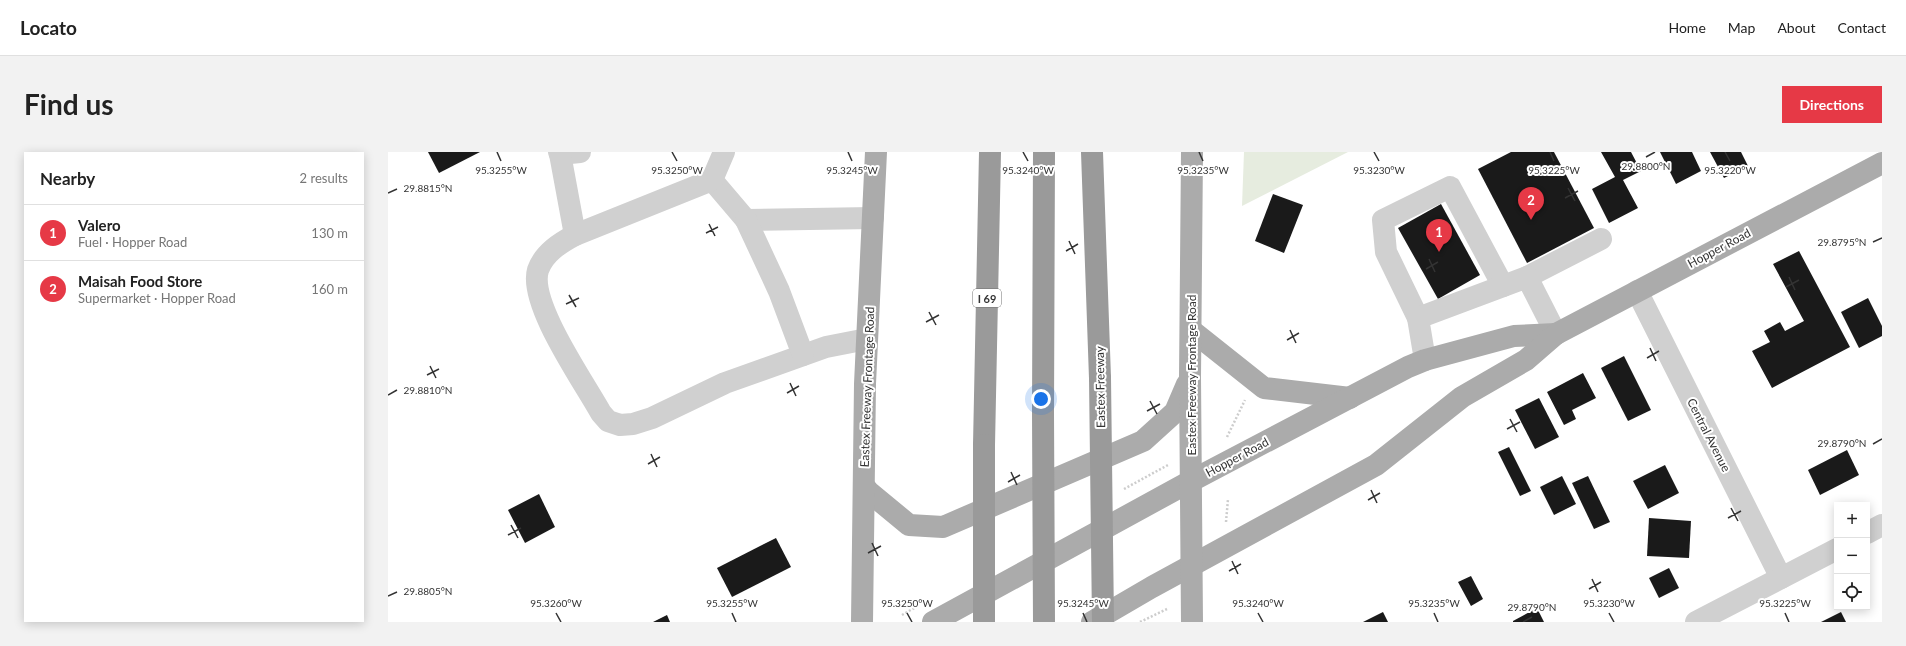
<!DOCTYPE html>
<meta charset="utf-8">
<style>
:root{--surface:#fff;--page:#f2f2f2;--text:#222;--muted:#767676;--line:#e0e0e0;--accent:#e63946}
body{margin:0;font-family:Lato,sans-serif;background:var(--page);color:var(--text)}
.controls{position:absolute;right:12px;bottom:12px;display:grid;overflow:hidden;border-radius:0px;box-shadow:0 2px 10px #0003}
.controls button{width:36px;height:36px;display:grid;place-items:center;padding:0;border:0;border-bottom:1px solid var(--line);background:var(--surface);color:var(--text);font:20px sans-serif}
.you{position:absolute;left:653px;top:247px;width:14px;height:14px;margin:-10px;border:3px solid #fff;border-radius:50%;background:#1a73e8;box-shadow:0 0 0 6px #1a73e833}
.badge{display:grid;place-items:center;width:26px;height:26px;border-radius:50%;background:var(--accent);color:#fff;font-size:13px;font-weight:700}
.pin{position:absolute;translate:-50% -33px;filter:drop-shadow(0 1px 2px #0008)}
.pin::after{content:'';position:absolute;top:21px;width:14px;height:12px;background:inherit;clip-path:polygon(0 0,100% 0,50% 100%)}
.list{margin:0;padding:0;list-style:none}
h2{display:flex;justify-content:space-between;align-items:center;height:52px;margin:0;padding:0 16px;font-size:17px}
h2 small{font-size:13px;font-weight:400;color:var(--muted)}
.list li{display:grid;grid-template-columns:26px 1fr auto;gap:12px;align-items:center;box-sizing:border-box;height:56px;padding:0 16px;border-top:1px solid var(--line)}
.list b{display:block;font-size:15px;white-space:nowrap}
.list p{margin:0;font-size:13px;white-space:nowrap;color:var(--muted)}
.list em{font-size:13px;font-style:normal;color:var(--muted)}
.icon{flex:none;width:22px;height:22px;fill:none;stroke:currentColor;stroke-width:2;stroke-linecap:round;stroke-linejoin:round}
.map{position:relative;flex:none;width:1494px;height:470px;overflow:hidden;border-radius:0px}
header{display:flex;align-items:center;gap:24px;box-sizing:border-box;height:56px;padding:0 20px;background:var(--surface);border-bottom:1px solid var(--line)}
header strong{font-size:19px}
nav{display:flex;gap:22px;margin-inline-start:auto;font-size:14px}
.intro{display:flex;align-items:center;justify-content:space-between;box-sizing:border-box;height:96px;padding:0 24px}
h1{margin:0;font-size:28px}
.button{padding:10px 18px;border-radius:0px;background:var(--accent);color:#fff;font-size:14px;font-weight:700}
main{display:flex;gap:24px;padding:0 24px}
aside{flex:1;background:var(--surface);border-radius:0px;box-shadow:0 2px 10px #0003}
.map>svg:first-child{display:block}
</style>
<header>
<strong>Locato</strong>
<nav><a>Home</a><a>Map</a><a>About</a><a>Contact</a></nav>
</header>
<div class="intro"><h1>Find us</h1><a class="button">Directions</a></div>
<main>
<aside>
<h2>Nearby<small>2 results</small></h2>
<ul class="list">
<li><span class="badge">1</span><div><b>Valero</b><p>Fuel · Hopper Road</p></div><em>130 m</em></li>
<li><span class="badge">2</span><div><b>Maisah Food Store</b><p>Supermarket · Hopper Road</p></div><em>160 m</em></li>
</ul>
</aside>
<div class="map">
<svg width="1494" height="470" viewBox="0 0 1494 470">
<rect width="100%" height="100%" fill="#fff"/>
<path fill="#e6ecdf" d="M 856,0 L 960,0 L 854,54 Z"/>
<g fill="#1a1a1a">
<path d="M 40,0 L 92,0 L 51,21 Z"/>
<path d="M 1123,0 L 1166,0 L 1206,76 L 1139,111 L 1090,17 Z"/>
<path d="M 1213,0 L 1243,0 L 1253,19 L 1235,28 L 1250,56 L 1221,71 L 1204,37 L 1227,25 Z"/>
<path d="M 1272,0 L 1304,0 L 1313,19 L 1288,32 Z"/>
<path d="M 1322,0 L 1353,0 L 1360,14 L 1336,26 Z"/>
<path d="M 885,42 L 915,53 L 896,101 L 867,89 Z"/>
<path d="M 1053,52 L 1092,123 L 1050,147 L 1010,76 Z"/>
<path d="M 1411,99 L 1462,195 L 1384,236 L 1364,199 L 1382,190 L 1376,179 L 1392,170 L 1397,179 L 1416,169 L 1385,112 Z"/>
<path d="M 1480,146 L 1494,174 L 1494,184 L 1471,196 L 1453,160 Z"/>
<path d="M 1236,204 L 1263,258 L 1240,269 L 1213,216 Z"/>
<path d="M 1195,221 L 1208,246 L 1184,258 L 1188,267 L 1176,273 L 1159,240 Z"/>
<path d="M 1151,246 L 1171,285 L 1147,297 L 1127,258 Z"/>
<path d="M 1121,295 L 1143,339 L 1132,344 L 1110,300 Z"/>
<path d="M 1459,298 L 1471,323 L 1432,343 L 1420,318 Z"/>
<path d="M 1277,313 L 1291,341 L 1260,357 L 1245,329 Z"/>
<path d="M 1174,324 L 1188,352 L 1166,363 L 1152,335 Z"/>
<path d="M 1200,324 L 1222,370 L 1206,377 L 1184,331 Z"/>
<path d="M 151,342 L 167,375 L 137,391 L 120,358 Z"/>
<path d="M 1261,366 L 1303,369 L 1301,406 L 1259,404 Z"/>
<path d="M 388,386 L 403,415 L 344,445 L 329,416 Z"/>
<path d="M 1281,416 L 1291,436 L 1271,446 L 1261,426 Z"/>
<path d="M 1083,424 L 1095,447 L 1083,454 L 1070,430 Z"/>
<path d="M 1149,456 L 1156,470 L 1125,470 L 1125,469 Z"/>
<path d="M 995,460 L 1000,470 L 975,470 Z"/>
<path d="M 1453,460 L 1458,470 L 1433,470 Z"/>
<path d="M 279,463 L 282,470 L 265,470 Z"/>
</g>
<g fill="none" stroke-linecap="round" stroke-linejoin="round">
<g stroke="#cdcdcd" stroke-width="2.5" stroke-dasharray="2 2" stroke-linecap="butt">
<path d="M 839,285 L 857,248"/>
<path d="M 736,337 L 780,313"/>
<path d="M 838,370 L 840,347"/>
<path d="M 514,463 L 528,455"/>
<path d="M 752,470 L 779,457"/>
</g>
<g stroke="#d0d0d0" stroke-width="22">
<path d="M 171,0 L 172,2 L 192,0"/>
<path d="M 336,0 L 324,28 L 358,68 L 485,66"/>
<path d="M 172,2 L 187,83"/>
<path d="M 324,28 L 187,83 C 172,91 156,101 150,118 C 140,151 196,230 213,261 L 220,269 L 232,273 L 245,272 L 264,266 L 337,231 L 438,195 L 479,187"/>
<path d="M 358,68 L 391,139 L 415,203"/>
<path d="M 1139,125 L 1213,87"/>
<path d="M 1249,139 L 1393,426"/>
<path d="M 1030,166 L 998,100 L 995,68 L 1062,35 L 1115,134"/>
<path d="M 1037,208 L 1030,166 L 1139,125 L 1168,182"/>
<path d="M 1479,381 L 1494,373"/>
<path d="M 1308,470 L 1449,397"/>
</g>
<g stroke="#ababab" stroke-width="22">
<path d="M 803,178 L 876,236 L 962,246"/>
<path d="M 476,334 L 481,340 L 521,373 L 555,375 L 755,289 L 787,260 L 799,232"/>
<path d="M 474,470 L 477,232 L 488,0"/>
<path d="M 545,470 L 803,329 L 1020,215 L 1037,208 L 1126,184 L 1168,182"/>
<path d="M 704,470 L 764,435 L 988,313 L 1074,245 L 1138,208 L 1168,182 L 1494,11"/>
<path d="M 804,470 L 802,225 L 804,0"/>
</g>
<g stroke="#9a9a9a" stroke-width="22">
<path d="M 704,0 L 712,226"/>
<path d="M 655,260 L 656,0"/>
<path d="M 596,293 L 602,0"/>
</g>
<g stroke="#9a9a9a" stroke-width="22">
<path d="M 712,226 L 715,470"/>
<path d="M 655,260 L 656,470"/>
<path d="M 596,293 L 596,470"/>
</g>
</g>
<path fill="none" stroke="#333" stroke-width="1.5" d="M 109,0 L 113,9M 284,0 L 289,9M 460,0 L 464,9M 635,0 L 640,9M 811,0 L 815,9M 986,0 L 991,9M 1162,0 L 1166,9M 1337,0 L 1342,9M 1258,5 L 1267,0M 1180,36 L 1187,49M 0,41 L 9,37M 1177,46 L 1190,39M 321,72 L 327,84M 318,81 L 330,75M 681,89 L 687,102M 1485,90 L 1494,86M 678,99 L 690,92M 1041,107 L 1047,120M 1038,117 L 1050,110M 1401,125 L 1407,138M 1398,135 L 1411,128M 181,143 L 188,155M 178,152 L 191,146M 541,160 L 548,173M 538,170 L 551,163M 902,178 L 908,191M 899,188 L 911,181M 1262,196 L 1268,209M 1259,206 L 1271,199M 42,214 L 48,226M 39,223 L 51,217M 402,231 L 408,244M 399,241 L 411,234M 0,243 L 9,238M 762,249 L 769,262M 759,259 L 772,252M 1122,267 L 1129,280M 1119,277 L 1132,270M 1485,292 L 1494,287M 263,302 L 269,315M 260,312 L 272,305M 623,320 L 629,333M 620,330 L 632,323M 983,338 L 989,351M 980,348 L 992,341M 1343,356 L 1350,369M 1340,366 L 1353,359M 123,373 L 130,386M 120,383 L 133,376M 484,391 L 490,404M 480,401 L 493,394M 844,409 L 850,422M 841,419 L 853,412M 1204,427 L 1210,440M 1201,437 L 1213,430M 0,444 L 9,440M 168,461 L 173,470M 344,461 L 348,470M 519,461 L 524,470M 695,461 L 699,470M 870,461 L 875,470M 1046,461 L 1050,470M 1221,461 L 1226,470M 1397,461 L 1401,470M 1135,470 L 1144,465"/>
<g text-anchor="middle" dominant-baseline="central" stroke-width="4" stroke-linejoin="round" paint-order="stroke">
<rect fill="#fff" stroke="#707070" stroke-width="1" x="585" y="137" width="28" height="18" rx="3"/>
<g font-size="11" font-weight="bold" fill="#333">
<text x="599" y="146">I 69</text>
</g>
<g font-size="12" fill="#333" stroke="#fff">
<text transform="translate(1331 96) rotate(-28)">Hopper Road</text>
<text transform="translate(803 223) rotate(-90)">Eastex Freeway Frontage Road</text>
<text transform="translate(479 235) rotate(-88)">Eastex Freeway Frontage Road</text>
<text transform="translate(712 235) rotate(-91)">Eastex Freeway</text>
<text transform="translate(1321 283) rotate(63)">Central Avenue</text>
<text transform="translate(849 305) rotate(-28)">Hopper Road</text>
</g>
</g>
<g font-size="10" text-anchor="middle" fill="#333" stroke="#fff" stroke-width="4" stroke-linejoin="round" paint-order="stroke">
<text x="1258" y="18">29.8800°N</text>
<text x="1166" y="22">95.3225°W</text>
<text x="113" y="22">95.3255°W</text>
<text x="289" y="22">95.3250°W</text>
<text x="464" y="22">95.3245°W</text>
<text x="640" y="22">95.3240°W</text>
<text x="815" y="22">95.3235°W</text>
<text x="991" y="22">95.3230°W</text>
<text x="1342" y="22">95.3220°W</text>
<text x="40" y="40">29.8815°N</text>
<text x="1454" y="94">29.8795°N</text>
<text x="40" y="242">29.8810°N</text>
<text x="1454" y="295">29.8790°N</text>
<text x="40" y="443">29.8805°N</text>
<text x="168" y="455">95.3260°W</text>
<text x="344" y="455">95.3255°W</text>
<text x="519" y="455">95.3250°W</text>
<text x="695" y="455">95.3245°W</text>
<text x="870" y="455">95.3240°W</text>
<text x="1046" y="455">95.3235°W</text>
<text x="1221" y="455">95.3230°W</text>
<text x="1397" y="455">95.3225°W</text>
<text x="1144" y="459">29.8790°N</text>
</g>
</svg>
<div class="controls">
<button>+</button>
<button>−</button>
<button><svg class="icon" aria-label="locate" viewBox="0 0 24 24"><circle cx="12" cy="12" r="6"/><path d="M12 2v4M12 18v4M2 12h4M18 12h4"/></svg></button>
</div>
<div class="you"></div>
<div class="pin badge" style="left:1051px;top:100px">1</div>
<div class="pin badge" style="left:1143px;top:68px">2</div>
</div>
</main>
